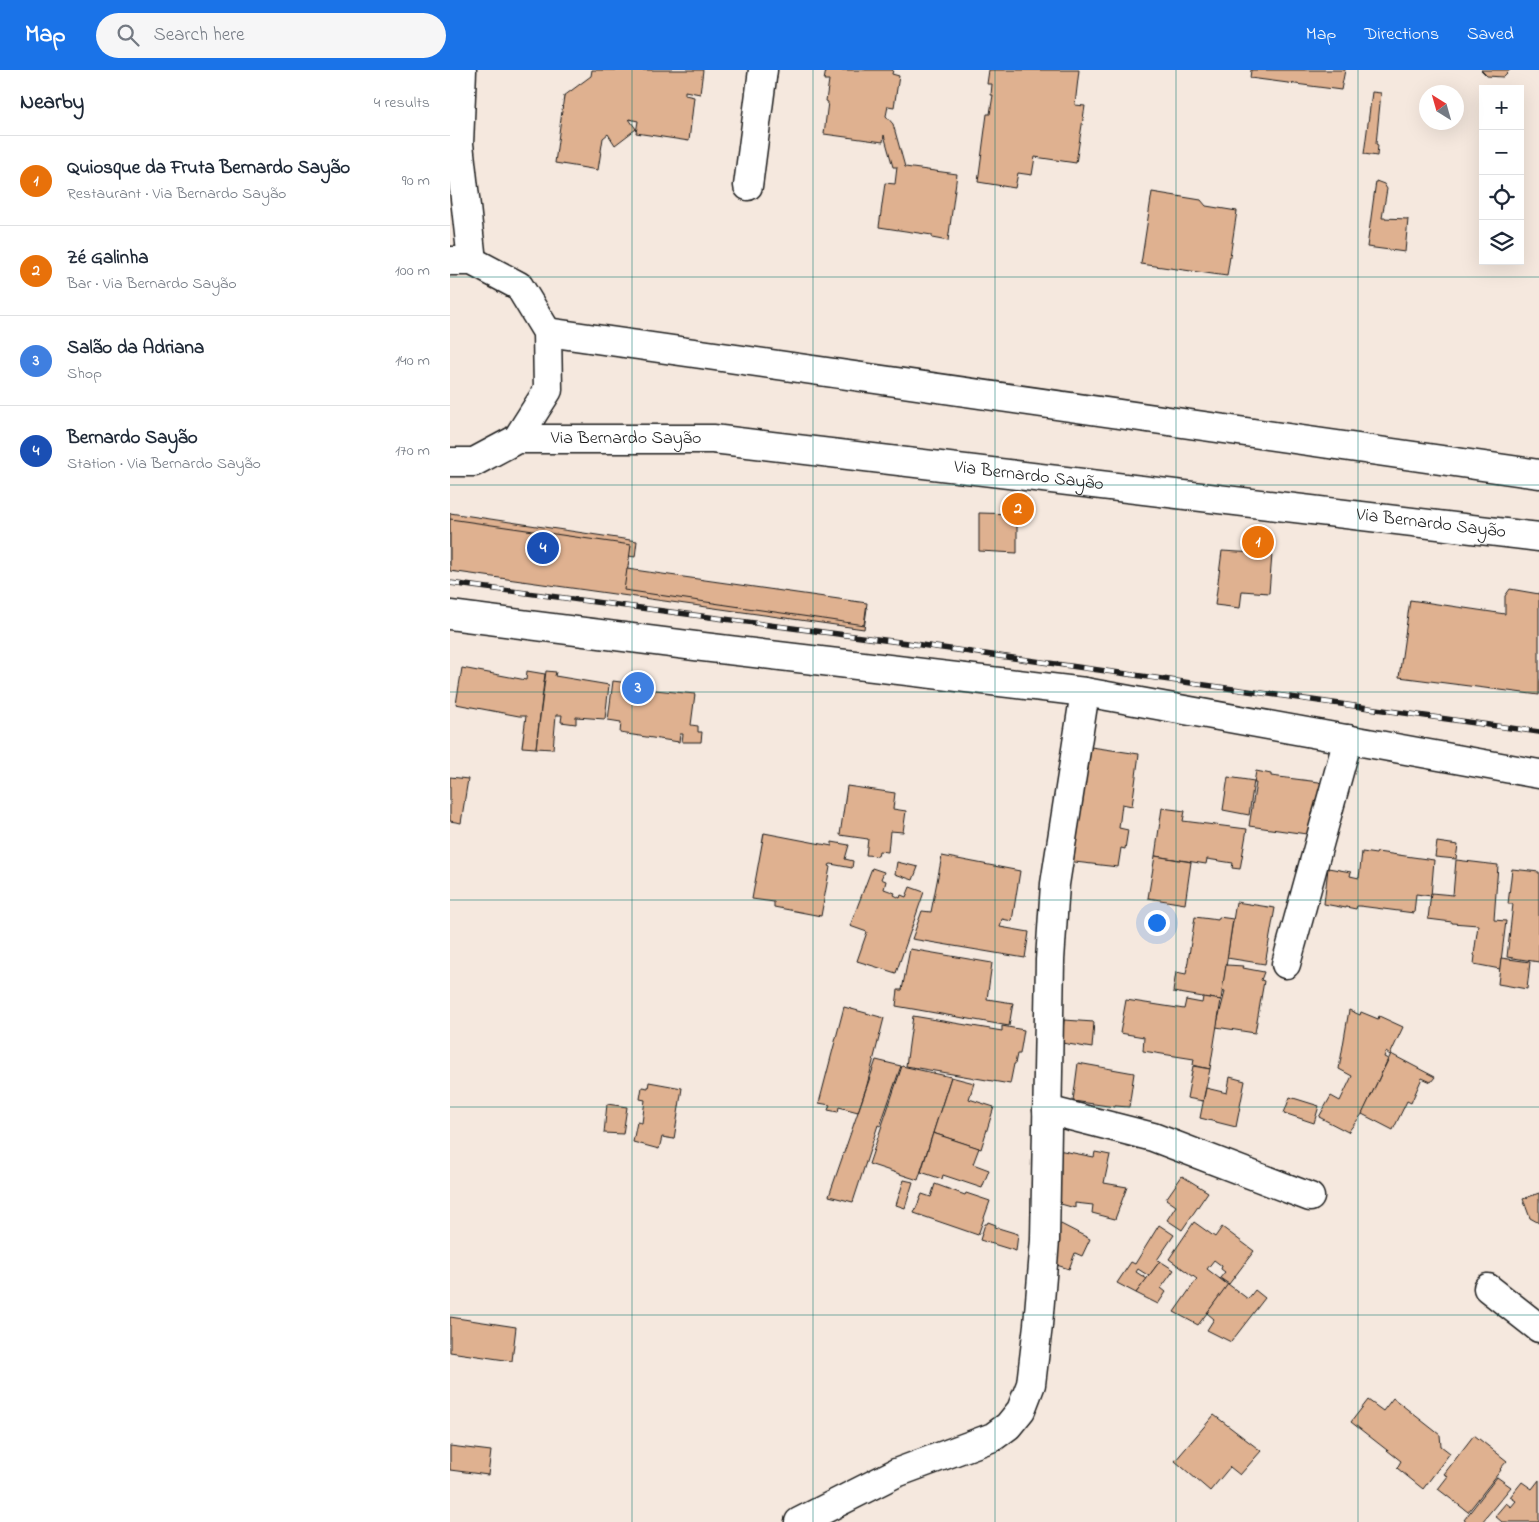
<!DOCTYPE html>
<meta charset="utf-8">
<style>
:root{--surface:#fff;--page:#f6f6f7;--text:#1f2937;--muted:#747a83;--line:#e0e1e3;--accent:#1a73e8}
body{margin:0;font-family:"Indie Flower",sans-serif;background:var(--page);color:var(--text)}
.controls{position:absolute;right:15px;top:15px;display:grid;overflow:hidden;border-radius:0px;box-shadow:0 5px 20px #0002}
.controls button{width:45px;height:45px;display:grid;place-items:center;padding:0;border:0;border-bottom:1px solid var(--line);background:var(--surface);color:var(--text);font:25px sans-serif}
.compass{position:absolute;left:969px;top:15px;width:45px;height:45px;border-radius:50%;background:var(--surface);box-shadow:0 5px 20px #0002;rotate:323deg}
.you{position:absolute;left:706px;top:852px;width:18px;height:18px;margin:-12px;border:4px solid #fff;border-radius:50%;background:#1a73e8;box-shadow:0 0 0 8px #1a73e833}
.badge{display:grid;place-items:center;width:32px;height:32px;border-radius:50%;background:var(--accent);color:#fff;font-size:16px;font-weight:700}
.pin{position:absolute;translate:-50% -50%;border:2px solid #fff;box-shadow:0 1px 5px #0006}
.list{margin:0;padding:0;list-style:none}
h2{display:flex;justify-content:space-between;align-items:center;height:65px;margin:0;padding:0 20px;font-size:21px}
h2 small{font-size:16px;font-weight:400;color:var(--muted)}
.list li{display:grid;grid-template-columns:32px 1fr auto;gap:15px;align-items:center;box-sizing:border-box;height:90px;padding:0 20px;border-top:1px solid var(--line)}
.list b{display:block;font-size:19px;white-space:nowrap}
.list p{margin:0;font-size:16px;white-space:nowrap;color:var(--muted)}
.list em{font-size:16px;font-style:normal;color:var(--muted)}
.icon{flex:none;width:28px;height:28px;fill:none;stroke:currentColor;stroke-width:2;stroke-linecap:round;stroke-linejoin:round}
.map{position:relative;flex:none;width:1089px;height:1452px;overflow:hidden}
header{display:flex;align-items:center;gap:30px;box-sizing:border-box;height:70px;padding:0 25px;background:var(--accent);color:#fff}
header strong{font-size:24px}
nav{display:flex;gap:28px;margin-inline-start:auto;font-size:18px}
.search{width:350px;height:45px;background:var(--page);display:flex;align-items:center;gap:12px;box-sizing:border-box;padding:0 18px;border-radius:28px;color:var(--muted);font-size:19px}
main{display:flex}
aside{flex:1;background:var(--surface)}
.map>svg:first-child{display:block}
</style>
<header>
<strong>Map</strong>
<div class="search"><svg class="icon" aria-label="search" viewBox="0 0 24 24"><circle cx="10" cy="10" r="6"/><path d="M15 15l6 6"/></svg>Search here</div>
<nav><a>Map</a><a>Directions</a><a>Saved</a></nav>
</header>
<main>
<aside>
<h2>Nearby<small>4 results</small></h2>
<ul class="list">
<li><span class="badge" style="background:#e8710a">1</span><div><b>Quiosque da Fruta Bernardo Sayão</b><p>Restaurant · Via Bernardo Sayão</p></div><em>90 m</em></li>
<li><span class="badge" style="background:#e8710a">2</span><div><b>Zé Galinha</b><p>Bar · Via Bernardo Sayão</p></div><em>100 m</em></li>
<li><span class="badge" style="background:#3f7fe0">3</span><div><b>Salão da Adriana</b><p>Shop</p></div><em>140 m</em></li>
<li><span class="badge" style="background:#1a4fb4">4</span><div><b>Bernardo Sayão</b><p>Station · Via Bernardo Sayão</p></div><em>170 m</em></li>
</ul>
</aside>
<div class="map">
<svg width="1089" height="1452" viewBox="0 0 1089 1452">
<rect width="100%" height="100%" fill="#f5e8de"/>
<filter id="ink" filterUnits="userSpaceOnUse"><feTurbulence type="fractalNoise" baseFrequency=".02" numOctaves="2"/><feDisplacementMap in="SourceGraphic" scale="10" xChannelSelector="R" yChannelSelector="G"/><feConvolveMatrix kernelMatrix="1 2 1 2 8 2 1 2 1" color-interpolation-filters="sRGB"/></filter>
<g filter="url(#ink)">
<g fill="#dfb190" stroke="#1c1c1c">
<path d="M 142,0 L 253,0 L 250,24 L 235,21 L 235,25 L 244,27 L 239,71 L 186,63 L 188,51 L 179,49 L 186,59 L 165,75 L 158,64 L 153,68 L 148,100 L 105,93 L 114,26 L 141,6 Z"/>
<path d="M 376,0 L 443,0 L 442,4 L 449,6 L 444,37 L 438,36 L 436,46 L 443,54 L 455,97 L 507,104 L 498,171 L 482,168 L 482,165 L 429,157 L 435,113 L 445,114 L 447,97 L 443,97 L 434,65 L 433,72 L 374,64 L 378,32 L 376,31 L 379,10 L 374,10 Z"/>
<path d="M 539,0 L 629,0 L 625,35 L 635,36 L 626,93 L 585,87 L 582,105 L 568,103 L 565,118 L 528,112 L 537,44 L 540,44 L 543,25 L 541,25 L 542,14 L 537,14 Z"/>
<path d="M 801,0 L 895,0 L 891,20 L 800,8 Z"/>
<path d="M 1031,0 L 1060,0 L 1053,7 L 1037,6 Z"/>
<path d="M 922,22 L 931,23 L 926,74 L 928,75 L 927,86 L 914,84 Z"/>
<path d="M 926,111 L 934,114 L 937,119 L 932,148 L 958,149 L 955,182 L 917,177 Z"/>
<path d="M 702,122 L 751,130 L 756,136 L 787,141 L 777,206 L 691,194 Z"/>
<path d="M 0,443 L 187,471 L 185,487 L 179,486 L 174,520 L 0,495 Z"/>
<path d="M 529,443 L 567,444 L 567,483 L 529,481 Z"/>
<path d="M 0,449 L 181,475 L 177,504 L 417,538 L 414,559 L 0,501 Z"/>
<path d="M 772,481 L 822,484 L 819,523 L 792,521 L 790,538 L 765,535 Z"/>
<path d="M 177,499 L 417,533 L 414,555 L 174,520 Z"/>
<path d="M 1060,519 L 1089,524 L 1089,625 L 949,607 L 960,530 L 1055,544 L 1055,526 Z"/>
<path d="M 12,598 L 76,610 L 77,601 L 95,604 L 86,678 L 72,677 L 76,646 L 69,646 L 6,634 Z"/>
<path d="M 96,601 L 106,602 L 105,606 L 159,615 L 155,649 L 126,647 L 126,654 L 111,652 L 112,645 L 106,645 L 103,679 L 86,678 Z"/>
<path d="M 163,611 L 186,614 L 185,618 L 245,624 L 241,655 L 248,656 L 248,662 L 252,662 L 251,672 L 232,672 L 233,664 L 230,664 L 229,672 L 170,663 L 171,652 L 158,650 Z"/>
<path d="M 641,677 L 689,684 L 682,736 L 672,734 L 669,758 L 678,760 L 675,779 L 671,778 L 668,797 L 616,791 L 630,699 L 638,700 Z"/>
<path d="M 806,701 L 821,704 L 821,706 L 869,712 L 871,714 L 864,765 L 799,756 L 806,713 L 804,713 Z"/>
<path d="M 0,707 L 18,709 L 11,753 L 0,751 Z"/>
<path d="M 778,707 L 804,711 L 799,745 L 773,740 Z"/>
<path d="M 397,716 L 445,723 L 443,739 L 456,741 L 453,762 L 440,761 L 438,782 L 429,781 L 428,786 L 416,785 L 418,769 L 390,765 Z"/>
<path d="M 712,738 L 735,741 L 733,751 L 797,759 L 790,799 L 782,798 L 783,793 L 757,789 L 756,794 L 705,786 Z"/>
<path d="M 314,763 L 382,776 L 382,772 L 399,775 L 395,789 L 403,791 L 402,798 L 381,794 L 379,795 L 380,797 L 371,846 L 324,837 L 324,832 L 302,829 Z"/>
<path d="M 987,772 L 1008,775 L 1006,789 L 985,787 Z"/>
<path d="M 912,782 L 926,784 L 927,782 L 984,790 L 981,826 L 966,824 L 964,843 L 910,836 L 907,836 L 906,839 L 896,837 L 896,838 L 874,834 L 878,798 L 901,802 L 900,806 L 909,808 Z"/>
<path d="M 492,786 L 570,801 L 562,851 L 552,849 L 550,857 L 579,862 L 575,888 L 462,869 L 472,841 L 481,842 Z"/>
<path d="M 705,786 L 741,792 L 735,834 L 698,828 Z"/>
<path d="M 1006,790 L 1048,795 L 1044,850 L 1056,851 L 1050,899 L 1024,894 L 1025,886 L 1024,885 L 1028,855 L 1002,853 L 1002,852 L 978,849 L 981,823 L 1003,825 Z"/>
<path d="M 447,792 L 468,797 L 463,810 L 445,804 Z"/>
<path d="M 422,798 L 434,802 L 431,809 L 436,811 L 434,819 L 445,823 L 444,825 L 450,828 L 451,825 L 456,827 L 460,817 L 474,822 L 446,903 L 407,891 L 417,862 L 400,856 Z"/>
<path d="M 1062,799 L 1089,802 L 1089,892 L 1057,887 L 1063,834 L 1058,834 Z"/>
<path d="M 786,832 L 825,838 L 815,894 L 777,888 Z"/>
<path d="M 745,847 L 768,850 L 769,847 L 783,849 L 771,930 L 723,922 L 726,902 L 736,904 Z"/>
<path d="M 460,879 L 542,893 L 537,929 L 563,933 L 559,956 L 446,936 L 448,920 L 452,920 Z"/>
<path d="M 1051,888 L 1080,892 L 1077,919 L 1048,914 Z"/>
<path d="M 776,895 L 794,896 L 793,898 L 814,902 L 811,910 L 814,911 L 805,963 L 766,957 L 775,922 L 772,921 Z"/>
<path d="M 753,927 L 771,930 L 760,999 L 743,995 L 744,989 L 693,981 L 694,967 L 670,963 L 676,930 L 734,939 L 736,930 L 752,933 Z"/>
<path d="M 394,937 L 434,948 L 417,1015 L 408,1042 L 389,1037 L 388,1042 L 378,1040 L 380,1035 L 369,1033 Z"/>
<path d="M 899,940 L 910,945 L 911,942 L 928,949 L 929,946 L 953,957 L 940,985 L 936,982 L 934,987 L 938,989 L 913,1043 L 898,1062 L 869,1047 L 881,1026 L 890,1031 L 902,1006 L 889,999 Z"/>
<path d="M 463,946 L 552,961 L 552,956 L 574,960 L 570,984 L 567,984 L 565,994 L 564,994 L 560,1014 L 456,996 Z"/>
<path d="M 614,950 L 644,952 L 642,978 L 612,973 Z"/>
<path d="M 941,984 L 985,1007 L 981,1012 L 972,1008 L 961,1033 L 957,1031 L 943,1060 L 912,1044 Z"/>
<path d="M 426,990 L 451,996 L 430,1056 L 428,1055 L 403,1132 L 379,1126 Z"/>
<path d="M 628,993 L 684,1003 L 679,1037 L 665,1036 L 665,1037 L 623,1031 Z"/>
<path d="M 452,996 L 501,1007 L 468,1110 L 419,1094 Z"/>
<path d="M 743,996 L 760,999 L 753,1031 L 737,1028 Z"/>
<path d="M 501,1007 L 524,1013 L 519,1029 L 544,1037 L 531,1079 L 483,1063 Z"/>
<path d="M 780,1007 L 795,1011 L 786,1057 L 750,1048 L 756,1018 L 777,1023 Z"/>
<path d="M 199,1012 L 232,1018 L 224,1069 L 212,1067 L 209,1079 L 183,1072 L 187,1052 L 192,1053 L 195,1030 L 190,1029 L 192,1017 L 198,1018 Z"/>
<path d="M 840,1027 L 869,1036 L 864,1053 L 834,1043 Z"/>
<path d="M 157,1034 L 177,1037 L 173,1064 L 154,1063 Z"/>
<path d="M 483,1063 L 529,1078 L 523,1094 L 539,1100 L 532,1118 L 493,1105 L 492,1109 L 471,1102 Z"/>
<path d="M 608,1080 L 644,1087 L 645,1082 L 660,1085 L 654,1113 L 677,1117 L 665,1149 L 642,1143 L 643,1135 L 625,1133 L 625,1138 L 600,1131 Z"/>
<path d="M 732,1106 L 758,1122 L 732,1160 L 717,1150 L 726,1136 L 716,1129 Z"/>
<path d="M 454,1110 L 463,1112 L 455,1138 L 446,1135 Z"/>
<path d="M 485,1114 L 515,1125 L 516,1123 L 540,1131 L 528,1165 L 464,1143 L 472,1124 L 481,1127 Z"/>
<path d="M 1089,1123 L 1089,1153 L 1080,1148 L 1073,1129 Z"/>
<path d="M 538,1152 L 546,1155 L 545,1157 L 568,1164 L 566,1181 L 530,1170 L 535,1154 L 537,1154 Z"/>
<path d="M 607,1152 L 640,1169 L 632,1186 L 625,1183 L 619,1199 L 594,1191 Z"/>
<path d="M 744,1152 L 765,1167 L 772,1157 L 804,1181 L 779,1214 L 770,1208 L 775,1202 L 771,1199 L 772,1196 L 764,1190 L 757,1199 L 778,1215 L 748,1255 L 724,1242 L 747,1209 L 719,1189 Z"/>
<path d="M 709,1155 L 724,1165 L 707,1190 L 710,1191 L 699,1206 L 688,1199 L 686,1202 L 697,1209 L 686,1223 L 667,1213 L 681,1192 L 685,1194 Z"/>
<path d="M 710,1191 L 724,1200 L 711,1218 L 716,1222 L 708,1234 L 686,1223 Z"/>
<path d="M 778,1214 L 798,1229 L 805,1220 L 815,1228 L 781,1272 L 757,1260 L 764,1249 L 757,1243 Z"/>
<path d="M 0,1247 L 66,1257 L 62,1291 L 0,1282 Z"/>
<path d="M 943,1328 L 990,1365 L 991,1376 L 1000,1383 L 973,1419 L 947,1398 L 951,1391 L 901,1352 L 918,1330 L 933,1341 Z"/>
<path d="M 764,1345 L 811,1381 L 790,1405 L 780,1397 L 760,1421 L 725,1391 Z"/>
<path d="M 1024,1365 L 1057,1391 L 1050,1399 L 1051,1400 L 1018,1442 L 988,1419 L 998,1406 L 994,1404 Z"/>
<path d="M 0,1376 L 41,1381 L 38,1405 L 0,1400 Z"/>
<path d="M 1047,1407 L 1061,1417 L 1032,1452 L 1017,1452 L 1014,1450 Z"/>
<path d="M 1089,1410 L 1089,1452 L 1052,1452 L 1045,1446 L 1056,1433 L 1061,1437 L 1066,1431 L 1060,1427 L 1072,1412 L 1082,1419 Z"/>
</g>
<g fill="none" stroke-linecap="round" stroke-linejoin="round">
<defs>
<g id="minor">
<path d="M 298,116 L 313,0"/>
<path d="M 0,545 L 253,577 L 635,622 L 1089,704"/>
<path d="M 836,894 L 898,669"/>
<path d="M 597,1040 L 703,1067 L 860,1127"/>
<path d="M 1038,1218 L 1089,1258"/>
<path d="M 349,1452 L 446,1403 L 543,1367 L 558,1356 L 571,1340 L 581,1314 L 588,1255 L 595,1170 L 600,890 L 605,814 L 635,622"/>
</g>
<g id="major">
<path d="M 12,0 L 9,74 L 22,191"/>
<path d="M 0,191 L 22,191 L 69,216 L 97,262 L 98,320 L 67,369 L 24,392 L 0,392"/>
<path d="M 97,262 L 1089,404"/>
<path id="s1" d="M 67,369 L 263,369 L 1089,467"/>
</g>
</defs>
<use href="#minor" stroke="#1c1c1c" stroke-width="31"/>
<use href="#major" stroke="#1c1c1c" stroke-width="31"/>
<use href="#minor" stroke="#fff" stroke-width="28"/>
<use href="#major" stroke="#fff" stroke-width="28"/>
<defs>
<path id="rail" d="M 0,513 L 457,573 L 1089,662"/>
</defs>
<use href="#rail" stroke="#1c1c1c" stroke-width="5.5"/>
<use href="#rail" stroke="#fff" stroke-width="4" stroke-dasharray="11" stroke-linecap="butt"/>
</g>
</g>
<path fill="none" stroke="#0f766e" stroke-width="1" stroke-opacity="0.55" d="M 182,0 L 182,1452M 363,0 L 363,1452M 545,0 L 545,1452M 726,0 L 726,1452M 908,0 L 908,1452M 0,207 L 1089,207M 0,415 L 1089,415M 0,622 L 1089,622M 0,830 L 1089,830M 0,1037 L 1089,1037M 0,1245 L 1089,1245"/>
<g text-anchor="middle" dominant-baseline="central" stroke-width="5" stroke-linejoin="round" paint-order="stroke">
<g font-size="18" fill="#1c1c1c" stroke="#fff">
<text stroke="none"><textPath href="#s1" startOffset="109">Via Bernardo Sayão</textPath></text>
<text stroke="none"><textPath href="#s1" startOffset="514">Via Bernardo Sayão</textPath></text>
<text stroke="none"><textPath href="#s1" startOffset="919">Via Bernardo Sayão</textPath></text>
</g>
</g>
</svg>
<div class="controls">
<button>+</button>
<button>−</button>
<button><svg class="icon" aria-label="locate" viewBox="0 0 24 24"><circle cx="12" cy="12" r="6"/><path d="M12 2v4M12 18v4M2 12h4M18 12h4"/></svg></button>
<button><svg class="icon" aria-label="layers" viewBox="0 0 24 24"><path d="M12 4l9 5-9 5-9-5zM3 14l9 5 9-5"/></svg></button>
</div>
<svg class="compass" viewBox="-18 -18 36 36"><path d="M0-13l5 13h-10z" fill="#e53935"/><path d="M0 13l5-13h-10z" fill="#747a83"/></svg>
<div class="you"></div>
<div class="pin badge" style="left:808px;top:472px;background:#e8710a">1</div>
<div class="pin badge" style="left:568px;top:439px;background:#e8710a">2</div>
<div class="pin badge" style="left:188px;top:618px;background:#3f7fe0">3</div>
<div class="pin badge" style="left:93px;top:478px;background:#1a4fb4">4</div>
</div>
</main>
